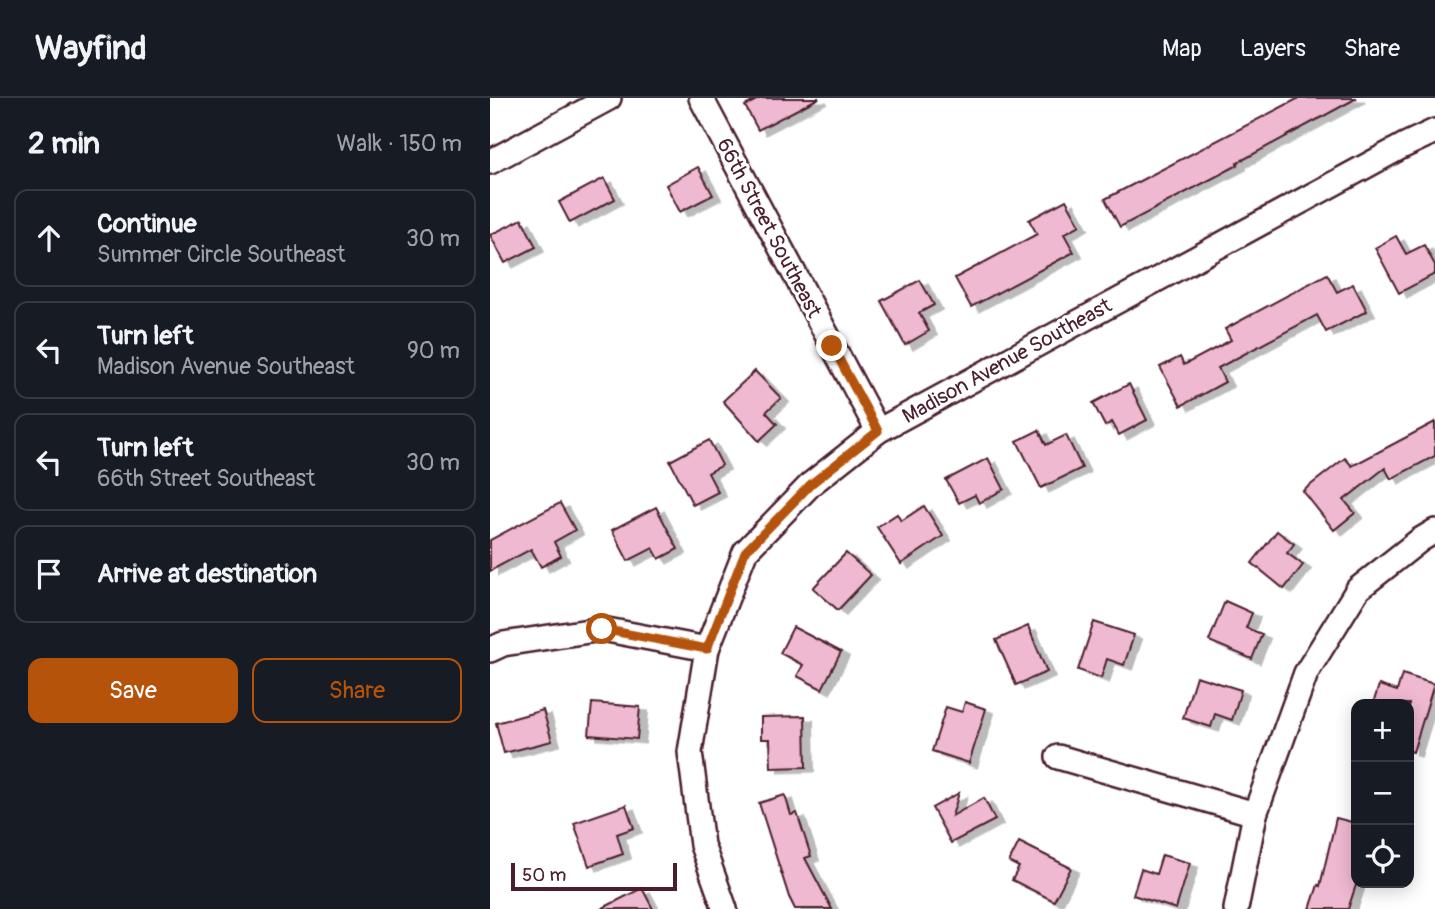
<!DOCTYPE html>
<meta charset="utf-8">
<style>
:root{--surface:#171b24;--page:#242831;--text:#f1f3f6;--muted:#9ea1a6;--line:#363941;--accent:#b45309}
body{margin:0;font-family:Pangolin,sans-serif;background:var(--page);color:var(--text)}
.controls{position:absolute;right:21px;bottom:21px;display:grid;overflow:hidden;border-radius:14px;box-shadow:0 4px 18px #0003}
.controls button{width:63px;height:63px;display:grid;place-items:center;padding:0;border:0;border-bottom:2px solid var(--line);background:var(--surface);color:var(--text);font:35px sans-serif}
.scale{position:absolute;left:21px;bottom:18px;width:166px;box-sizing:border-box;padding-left:7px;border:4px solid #4a1f2b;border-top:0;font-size:19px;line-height:24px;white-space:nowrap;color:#4a1f2b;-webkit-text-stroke:5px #fff;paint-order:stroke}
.stop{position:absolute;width:21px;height:21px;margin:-16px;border:5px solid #b45309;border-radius:50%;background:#fff}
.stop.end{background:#b45309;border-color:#fff;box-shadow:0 2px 7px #0008}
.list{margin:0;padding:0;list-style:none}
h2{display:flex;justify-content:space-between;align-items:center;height:91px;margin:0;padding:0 28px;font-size:30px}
h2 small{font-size:23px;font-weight:400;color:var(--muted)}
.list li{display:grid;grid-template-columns:46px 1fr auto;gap:21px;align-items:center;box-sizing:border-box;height:98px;margin:0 14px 14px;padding:0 14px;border:2px solid var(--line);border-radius:14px}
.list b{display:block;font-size:26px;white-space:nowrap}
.list p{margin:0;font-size:23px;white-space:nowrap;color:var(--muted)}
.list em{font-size:23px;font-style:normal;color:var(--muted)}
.actions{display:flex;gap:14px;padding:21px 28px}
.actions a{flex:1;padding:16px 0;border:2px solid var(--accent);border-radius:14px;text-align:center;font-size:24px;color:var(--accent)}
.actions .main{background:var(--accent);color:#fff}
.icon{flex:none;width:38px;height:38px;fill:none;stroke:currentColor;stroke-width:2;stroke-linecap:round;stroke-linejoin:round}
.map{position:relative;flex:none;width:945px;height:811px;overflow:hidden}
header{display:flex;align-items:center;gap:42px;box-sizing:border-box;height:98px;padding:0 35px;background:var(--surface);border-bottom:2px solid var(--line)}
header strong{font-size:33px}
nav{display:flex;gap:38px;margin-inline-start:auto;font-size:24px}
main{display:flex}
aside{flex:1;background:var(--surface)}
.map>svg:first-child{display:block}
</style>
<header>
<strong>Wayfind</strong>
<nav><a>Map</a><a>Layers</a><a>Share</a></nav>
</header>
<main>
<aside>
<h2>2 min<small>Walk · 150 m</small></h2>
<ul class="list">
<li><svg class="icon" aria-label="ahead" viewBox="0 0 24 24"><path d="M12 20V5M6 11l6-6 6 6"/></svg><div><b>Continue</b><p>Summer Circle Southeast</p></div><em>30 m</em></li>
<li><svg class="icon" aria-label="left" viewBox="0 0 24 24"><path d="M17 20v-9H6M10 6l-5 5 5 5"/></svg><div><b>Turn left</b><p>Madison Avenue Southeast</p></div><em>90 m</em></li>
<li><svg class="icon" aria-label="left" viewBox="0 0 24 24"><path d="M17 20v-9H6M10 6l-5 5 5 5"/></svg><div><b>Turn left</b><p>66th Street Southeast</p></div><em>30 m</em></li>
<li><svg class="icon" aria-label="arrive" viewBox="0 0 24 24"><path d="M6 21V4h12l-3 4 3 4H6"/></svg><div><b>Arrive at destination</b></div></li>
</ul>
<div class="actions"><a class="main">Save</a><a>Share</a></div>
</aside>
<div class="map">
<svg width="945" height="811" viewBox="0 0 945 811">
<defs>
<filter id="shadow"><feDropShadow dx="8" dy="4.5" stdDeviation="0" flood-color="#0004"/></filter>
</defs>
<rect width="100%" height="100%" fill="#fff"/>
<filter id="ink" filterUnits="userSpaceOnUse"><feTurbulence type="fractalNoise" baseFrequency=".0143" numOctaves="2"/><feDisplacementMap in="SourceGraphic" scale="14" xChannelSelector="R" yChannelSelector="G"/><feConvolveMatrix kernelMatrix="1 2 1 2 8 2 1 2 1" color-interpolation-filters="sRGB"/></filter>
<g filter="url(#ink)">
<g fill="#efb9d1" stroke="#4a1f2b" stroke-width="2" filter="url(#shadow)">
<path d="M 270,0 L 329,0 L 268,32 L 255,8 Z"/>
<path d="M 809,0 L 867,0 L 747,65 L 748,67 L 630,129 L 615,101 Z"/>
<path d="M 208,69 L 223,97 L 190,114 L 176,87 Z"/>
<path d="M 114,80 L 125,101 L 80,125 L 69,104 Z"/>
<path d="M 576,102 L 590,127 L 574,136 L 584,154 L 481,209 L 465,180 L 547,136 L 539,122 Z"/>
<path d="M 32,121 L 46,149 L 15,165 L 0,137 Z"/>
<path d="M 906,138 L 916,156 L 934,147 L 945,167 L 945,176 L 909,195 L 885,150 Z"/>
<path d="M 837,176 L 847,194 L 863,186 L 877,213 L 836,234 L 827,217 L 728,270 L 735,284 L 691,308 L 670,269 L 690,259 L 694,267 L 741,242 L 735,231 Z"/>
<path d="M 430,182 L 444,207 L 429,215 L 439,233 L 415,247 L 391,203 Z"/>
<path d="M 265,273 L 291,300 L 276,314 L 287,326 L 269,343 L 233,303 Z"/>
<path d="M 639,286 L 657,322 L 629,337 L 622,324 L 615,328 L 603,305 Z"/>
<path d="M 945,324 L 945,358 L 901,381 L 895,370 L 854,402 L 865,415 L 844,432 L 813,393 L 855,360 L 862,368 Z"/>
<path d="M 549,332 L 556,347 L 576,337 L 592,370 L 551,390 L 527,343 Z"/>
<path d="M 219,342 L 232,367 L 218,375 L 228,394 L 203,407 L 180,363 Z"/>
<path d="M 498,360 L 514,391 L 489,405 L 485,397 L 469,405 L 456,382 Z"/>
<path d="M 70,405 L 85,432 L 64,444 L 71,458 L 51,469 L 41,451 L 0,473 L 0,442 Z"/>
<path d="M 434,408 L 453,438 L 411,466 L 387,429 L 407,416 L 411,423 Z"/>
<path d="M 166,409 L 188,451 L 169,461 L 163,450 L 138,463 L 122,432 Z"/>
<path d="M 787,433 L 804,446 L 797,455 L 813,467 L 794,491 L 762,465 Z"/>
<path d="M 356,455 L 381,477 L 348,512 L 323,490 Z"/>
<path d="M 735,503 L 762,515 L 756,530 L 772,536 L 762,561 L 719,543 Z"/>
<path d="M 604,524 L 644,537 L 634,567 L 617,561 L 611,580 L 588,572 Z"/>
<path d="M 538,528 L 557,574 L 526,587 L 506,542 Z"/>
<path d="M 303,529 L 351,554 L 332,591 L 307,578 L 313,567 L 290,555 Z"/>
<path d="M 912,576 L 944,586 L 923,654 L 919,653 L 919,606 L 883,606 L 889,587 L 907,593 Z"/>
<path d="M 706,578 L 751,592 L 742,622 L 725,616 L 721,629 L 693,620 Z"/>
<path d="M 475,604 L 496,611 L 479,665 L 442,653 L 456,609 L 472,614 Z"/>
<path d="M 102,605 L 150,609 L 147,641 L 99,637 Z"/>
<path d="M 53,612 L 62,643 L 14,655 L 6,625 Z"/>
<path d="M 315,618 L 316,669 L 281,670 L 280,641 L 271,641 L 271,619 Z"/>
<path d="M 469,695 L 462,718 L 494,700 L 505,722 L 461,745 L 442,710 Z"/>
<path d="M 295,697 L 301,717 L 307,715 L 321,758 L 315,760 L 342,811 L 305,811 L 299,799 L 269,705 Z"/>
<path d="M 136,707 L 144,730 L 127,736 L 133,756 L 99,768 L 84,725 Z"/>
<path d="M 846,720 L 866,725 L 866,787 L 858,811 L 820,811 L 828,787 L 830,788 Z"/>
<path d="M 529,744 L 581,770 L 564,803 L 522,782 L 529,769 L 519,764 Z"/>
<path d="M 672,757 L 700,765 L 686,811 L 643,797 L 651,771 L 666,776 Z"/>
<path d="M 152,790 L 163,811 L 111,811 Z"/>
</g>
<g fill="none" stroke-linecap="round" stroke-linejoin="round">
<defs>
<g id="minor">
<path d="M 211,0 L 388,333"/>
<path d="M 0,64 L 119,0"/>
<path d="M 0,552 L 13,546 L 112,531 L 217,551"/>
<path d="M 568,659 L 765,716"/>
<path d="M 235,811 L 212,747 L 200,654 L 217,551 L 255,454 L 321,386 L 388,333 L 913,48 L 945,33"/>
<path d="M 746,811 L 765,716 L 816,575 L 868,491 L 930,442 L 945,433"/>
</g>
</defs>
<use href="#minor" stroke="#4a1f2b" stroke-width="28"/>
<use href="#minor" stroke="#fff" stroke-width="23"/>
</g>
</g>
<g fill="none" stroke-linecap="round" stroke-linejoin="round" filter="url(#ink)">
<path stroke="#b45309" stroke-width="9" d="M 112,531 L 217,551 L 255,454 L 321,386 L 388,333 L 342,248"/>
</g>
<g text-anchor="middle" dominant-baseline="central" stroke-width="6" stroke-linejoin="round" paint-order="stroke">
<g font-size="21" fill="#4a1f2b" stroke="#fff">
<text transform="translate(279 130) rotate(62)">66th Street Southeast</text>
<text transform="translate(517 263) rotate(-29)">Madison Avenue Southeast</text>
</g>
</g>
</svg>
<div class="controls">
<button>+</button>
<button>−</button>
<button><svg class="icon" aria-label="locate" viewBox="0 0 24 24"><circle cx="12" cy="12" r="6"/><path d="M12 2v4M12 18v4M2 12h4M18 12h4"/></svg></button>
</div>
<div class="scale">50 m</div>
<div class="stop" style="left:112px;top:531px"></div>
<div class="stop end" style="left:342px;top:248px"></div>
</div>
</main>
